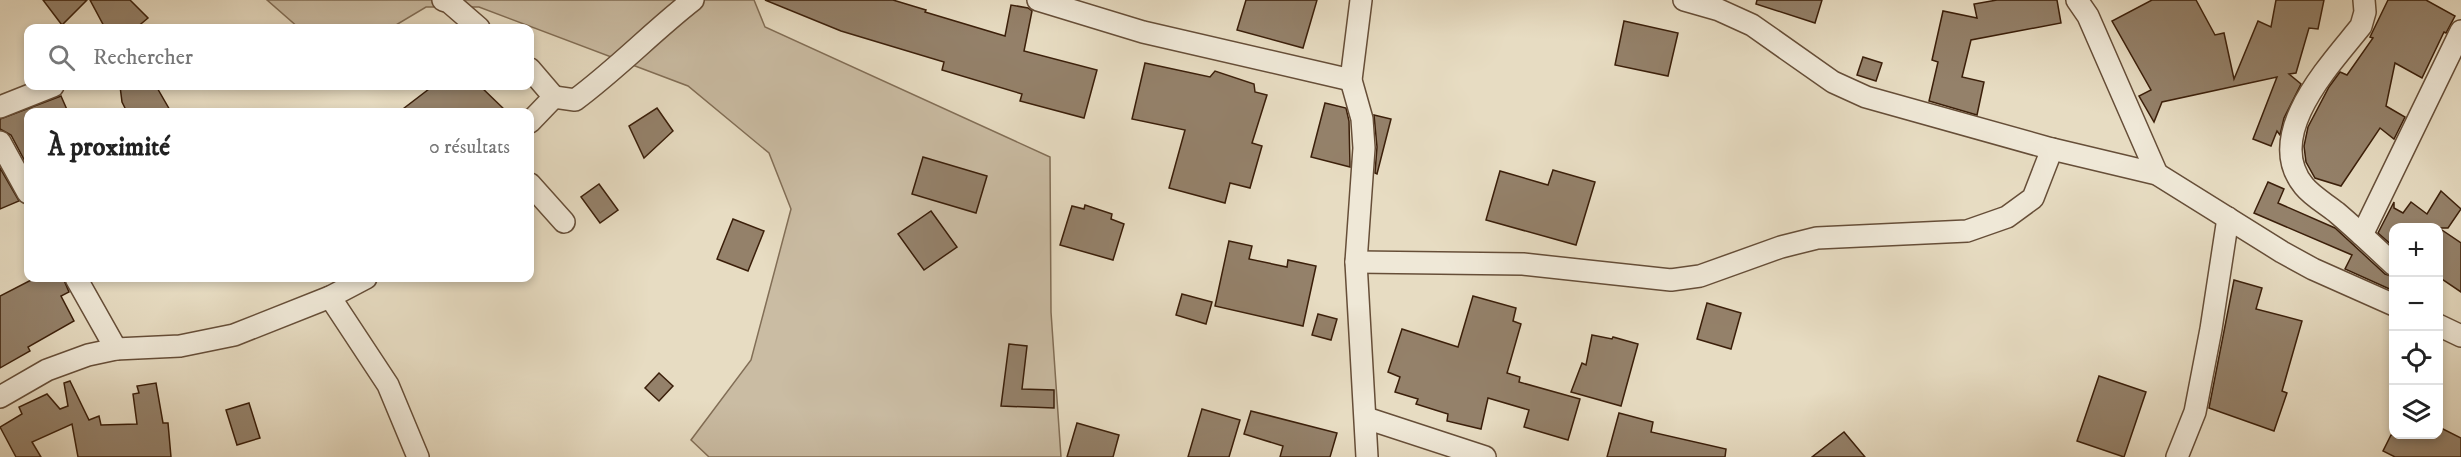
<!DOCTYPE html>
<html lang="fr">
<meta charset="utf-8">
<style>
:root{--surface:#fff;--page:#f2f2f2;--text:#222;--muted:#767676;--line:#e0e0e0}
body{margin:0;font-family:"IM FELL DW Pica",serif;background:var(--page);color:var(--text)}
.controls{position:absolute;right:18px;bottom:18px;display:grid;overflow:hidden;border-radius:12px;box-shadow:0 3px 9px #0003}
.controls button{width:54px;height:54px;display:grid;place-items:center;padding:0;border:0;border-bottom:2px solid var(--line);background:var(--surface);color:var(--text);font:30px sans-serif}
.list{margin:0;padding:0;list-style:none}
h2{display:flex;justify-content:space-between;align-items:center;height:78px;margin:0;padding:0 24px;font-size:26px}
h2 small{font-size:20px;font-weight:400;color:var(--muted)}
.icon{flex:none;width:33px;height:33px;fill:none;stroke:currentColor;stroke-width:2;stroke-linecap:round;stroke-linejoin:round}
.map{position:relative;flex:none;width:2461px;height:457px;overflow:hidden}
.search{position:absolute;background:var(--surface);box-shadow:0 3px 9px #0003;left:24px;top:24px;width:510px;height:66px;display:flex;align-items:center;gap:15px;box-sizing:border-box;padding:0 21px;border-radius:12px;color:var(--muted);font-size:22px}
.panel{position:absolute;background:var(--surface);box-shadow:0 3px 9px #0003;left:24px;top:108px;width:510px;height:174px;border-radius:12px}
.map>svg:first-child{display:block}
</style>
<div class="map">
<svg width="2461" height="457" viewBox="0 0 2461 457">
<rect width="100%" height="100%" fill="#e7dcc2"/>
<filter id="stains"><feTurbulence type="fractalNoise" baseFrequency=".00333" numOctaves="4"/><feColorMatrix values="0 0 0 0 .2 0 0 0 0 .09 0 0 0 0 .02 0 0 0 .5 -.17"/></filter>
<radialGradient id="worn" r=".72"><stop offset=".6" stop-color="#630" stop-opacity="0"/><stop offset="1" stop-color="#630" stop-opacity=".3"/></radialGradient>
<path fill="#cabca3" stroke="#826e56" stroke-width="1.5" d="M 267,0 L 754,0 L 765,27 L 1050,157 L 1051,312 L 1061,457 L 709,457 L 691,440 L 751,360 L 791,209 L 769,153 L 688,86 L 479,7 L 426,7 L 391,28 L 299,28 Z"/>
<g fill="#94816a" stroke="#3b1f0a" stroke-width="1.5">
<path d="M 43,0 L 87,0 L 62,25 Z"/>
<path d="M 90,0 L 130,0 L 148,18 L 136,28 L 105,28 Z"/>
<path d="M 765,0 L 893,0 L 926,10 L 925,12 L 1005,36 L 1011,5 L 1028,8 L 1032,11 L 1024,51 L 1097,70 L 1084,118 L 1020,101 L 1022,94 L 942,70 L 944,62 L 841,31 Z"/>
<path d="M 1246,0 L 1317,0 L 1303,48 L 1237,30 Z"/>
<path d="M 1757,0 L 1822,0 L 1815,23 L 1756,4 Z"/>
<path d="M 1997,0 L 2057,0 L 2061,23 L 1971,40 L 1962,77 L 1984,82 L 1977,115 L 1929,101 L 1938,62 L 1932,60 L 1943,11 L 1977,18 L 1974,4 Z"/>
<path d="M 2152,0 L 2196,0 L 2215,35 L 2224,33 L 2234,79 L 2258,21 L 2271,27 L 2276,0 L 2324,0 L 2318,29 L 2309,28 L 2296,73 L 2289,74 L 2301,84 L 2284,118 L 2280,135 L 2277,131 L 2271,146 L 2253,139 L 2277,77 L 2162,102 L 2154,122 L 2139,96 L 2151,90 L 2112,21 Z"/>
<path d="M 2388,0 L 2426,0 L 2455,16 L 2446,33 L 2444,32 L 2422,78 L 2395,63 L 2386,106 L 2405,117 L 2394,139 L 2380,128 L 2341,186 L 2315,178 L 2306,162 L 2304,146 L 2308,127 L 2329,87 L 2340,72 L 2347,75 L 2373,38 L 2370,37 Z"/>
<path d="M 1624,21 L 1678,33 L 1668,76 L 1615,65 Z"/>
<path d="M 1863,57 L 1882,63 L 1876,81 L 1857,75 Z"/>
<path d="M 1145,63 L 1210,77 L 1215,71 L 1254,84 L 1255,92 L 1267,95 L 1252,143 L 1262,146 L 1250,188 L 1230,183 L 1225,203 L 1169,188 L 1185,130 L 1132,119 Z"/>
<path d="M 120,86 L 156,86 L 171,112 L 127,112 L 122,102 Z"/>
<path d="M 433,86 L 480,86 L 507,112 L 399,112 Z"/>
<path d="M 61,96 L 68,112 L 28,112 L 28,167 L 11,135 L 0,129 L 0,119 Z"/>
<path d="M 1325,103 L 1346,108 L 1349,121 L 1350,167 L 1311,157 Z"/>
<path d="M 657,108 L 673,131 L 644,158 L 629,126 Z"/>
<path d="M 1374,115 L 1391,119 L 1377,174 L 1375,173 L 1377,147 Z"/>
<path d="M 923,157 L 987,176 L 976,213 L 912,194 Z"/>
<path d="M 0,168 L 19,201 L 0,209 Z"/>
<path d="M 1553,170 L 1595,182 L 1576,245 L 1486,220 L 1500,171 L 1548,185 Z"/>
<path d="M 2268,182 L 2284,189 L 2278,203 L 2335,228 L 2385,274 L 2394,277 L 2394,291 L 2345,269 L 2352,255 L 2254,213 Z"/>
<path d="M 599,184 L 618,210 L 600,223 L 581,197 Z"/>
<path d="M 2441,191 L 2461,209 L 2448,228 L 2394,228 L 2394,247 L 2378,233 L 2394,202 L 2394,208 L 2403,213 L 2411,202 L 2427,214 Z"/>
<path d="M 1085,205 L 1112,214 L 1111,219 L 1124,224 L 1113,260 L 1060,245 L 1072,206 L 1084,209 Z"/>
<path d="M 931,211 L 957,247 L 924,270 L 898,234 Z"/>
<path d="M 733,219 L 764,231 L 748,271 L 717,259 Z"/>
<path d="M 2439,228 L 2461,243 L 2461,292 L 2439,277 Z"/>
<path d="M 1229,241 L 1252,246 L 1249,259 L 1287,267 L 1288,260 L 1316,266 L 1303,326 L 1215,306 Z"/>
<path d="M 35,278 L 63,278 L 69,292 L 61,296 L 74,321 L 28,347 L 30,351 L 0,368 L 0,296 Z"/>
<path d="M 2234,280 L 2262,288 L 2256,309 L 2302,321 L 2282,391 L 2287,393 L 2274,431 L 2209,408 Z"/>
<path d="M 1182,294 L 1212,302 L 1206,324 L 1176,315 Z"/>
<path d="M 1473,296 L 1516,308 L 1513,321 L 1521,324 L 1507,373 L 1520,377 L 1519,382 L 1580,399 L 1568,440 L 1524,427 L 1529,410 L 1488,398 L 1481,429 L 1447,421 L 1448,414 L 1416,404 L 1418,399 L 1395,392 L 1400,377 L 1388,372 L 1402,329 L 1458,347 Z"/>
<path d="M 1707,303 L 1741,313 L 1731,349 L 1697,339 Z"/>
<path d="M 1318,314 L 1337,319 L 1331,340 L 1312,335 Z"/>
<path d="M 1592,335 L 1612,339 L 1613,337 L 1638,344 L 1621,406 L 1571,392 L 1582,363 L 1586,365 Z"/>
<path d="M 1009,344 L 1027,346 L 1022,389 L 1054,390 L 1054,408 L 1001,406 Z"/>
<path d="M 659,373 L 673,386 L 659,401 L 645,388 Z"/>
<path d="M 2099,376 L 2146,392 L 2124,457 L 2077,441 Z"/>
<path d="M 70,381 L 89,420 L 99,416 L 101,425 L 137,424 L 133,394 L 139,393 L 137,386 L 156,383 L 163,423 L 168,423 L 171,457 L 78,457 L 72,424 L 32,442 L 41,457 L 16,457 L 0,427 L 22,414 L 19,407 L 47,394 L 60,409 L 68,406 L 64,383 Z"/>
<path d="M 249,403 L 260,438 L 237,445 L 226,410 Z"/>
<path d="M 1202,409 L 1240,420 L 1229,457 L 1188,457 Z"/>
<path d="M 1251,411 L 1337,433 L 1330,457 L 1280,457 L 1283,446 L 1244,434 Z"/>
<path d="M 1619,413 L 1653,422 L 1651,432 L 1726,449 L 1725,457 L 1607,457 Z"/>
<path d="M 1077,423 L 1119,435 L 1113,457 L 1067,457 Z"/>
<path d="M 2439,427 L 2461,438 L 2461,457 L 2395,457 L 2383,451 L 2391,435 L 2439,435 Z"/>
<path d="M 1844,432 L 1865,457 L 1812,457 Z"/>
</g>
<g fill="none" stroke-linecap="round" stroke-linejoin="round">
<defs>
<g id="street">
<path d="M 443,0 L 449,2 L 479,28"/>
<path d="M 1038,0 L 1143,32 L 1351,80"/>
<path d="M 1361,0 L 1351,80 L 1362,119 L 1364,148 L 1356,262 L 1367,457"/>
<path d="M 1684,0 L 1719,10 L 1752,25 L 1833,82 L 1866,97 L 2052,149 L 2157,174 L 2282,252 L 2313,269 L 2394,305"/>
<path d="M 2077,0 L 2088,16 L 2157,174"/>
<path d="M 2364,0 L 2365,12 L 2361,26 C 2331,64 2262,135 2304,186 C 2312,196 2326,204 2336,212 C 2356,229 2375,247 2394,265"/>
<path d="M 530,69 L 554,97 L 530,122"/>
<path d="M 554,97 L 575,100 C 617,69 652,32 693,0"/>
<path d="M 0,107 L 53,86"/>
<path d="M 0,142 L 28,193"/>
<path d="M 530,184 L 564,222"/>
<path d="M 2362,235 L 2461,31"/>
<path d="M 1356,262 L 1523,264 L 1671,280 L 1700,276 L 1781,247 L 1817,238 L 1967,231 L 2007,217 L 2033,198 L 2052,149"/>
<path d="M 76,278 L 116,349"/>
<path d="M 330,297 L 388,385 L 418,457"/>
<path d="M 2438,325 L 2461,336"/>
<path d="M 0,397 L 47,370 L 88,355 L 116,349 L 180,346 L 234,335 L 330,297 L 366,278"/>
<path d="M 1366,418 L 1485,457"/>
<path d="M 2177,457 L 2195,412 L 2211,329 L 2228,218"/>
</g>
</defs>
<use href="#street" stroke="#664e38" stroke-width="24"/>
<use href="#street" stroke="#efe8d7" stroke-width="21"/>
</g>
<rect width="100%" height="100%" filter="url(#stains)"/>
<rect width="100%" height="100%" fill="url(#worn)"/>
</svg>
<div class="controls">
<button>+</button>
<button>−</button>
<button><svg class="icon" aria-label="locate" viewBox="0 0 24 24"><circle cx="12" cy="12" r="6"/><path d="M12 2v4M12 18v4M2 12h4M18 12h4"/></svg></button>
<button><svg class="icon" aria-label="layers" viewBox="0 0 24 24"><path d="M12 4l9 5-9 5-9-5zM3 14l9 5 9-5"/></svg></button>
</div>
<div class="search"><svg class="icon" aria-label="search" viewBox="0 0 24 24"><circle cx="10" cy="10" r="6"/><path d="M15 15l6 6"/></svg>Rechercher</div>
<section class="panel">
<h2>À proximité<small>0 résultats</small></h2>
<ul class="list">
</ul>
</section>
</div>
